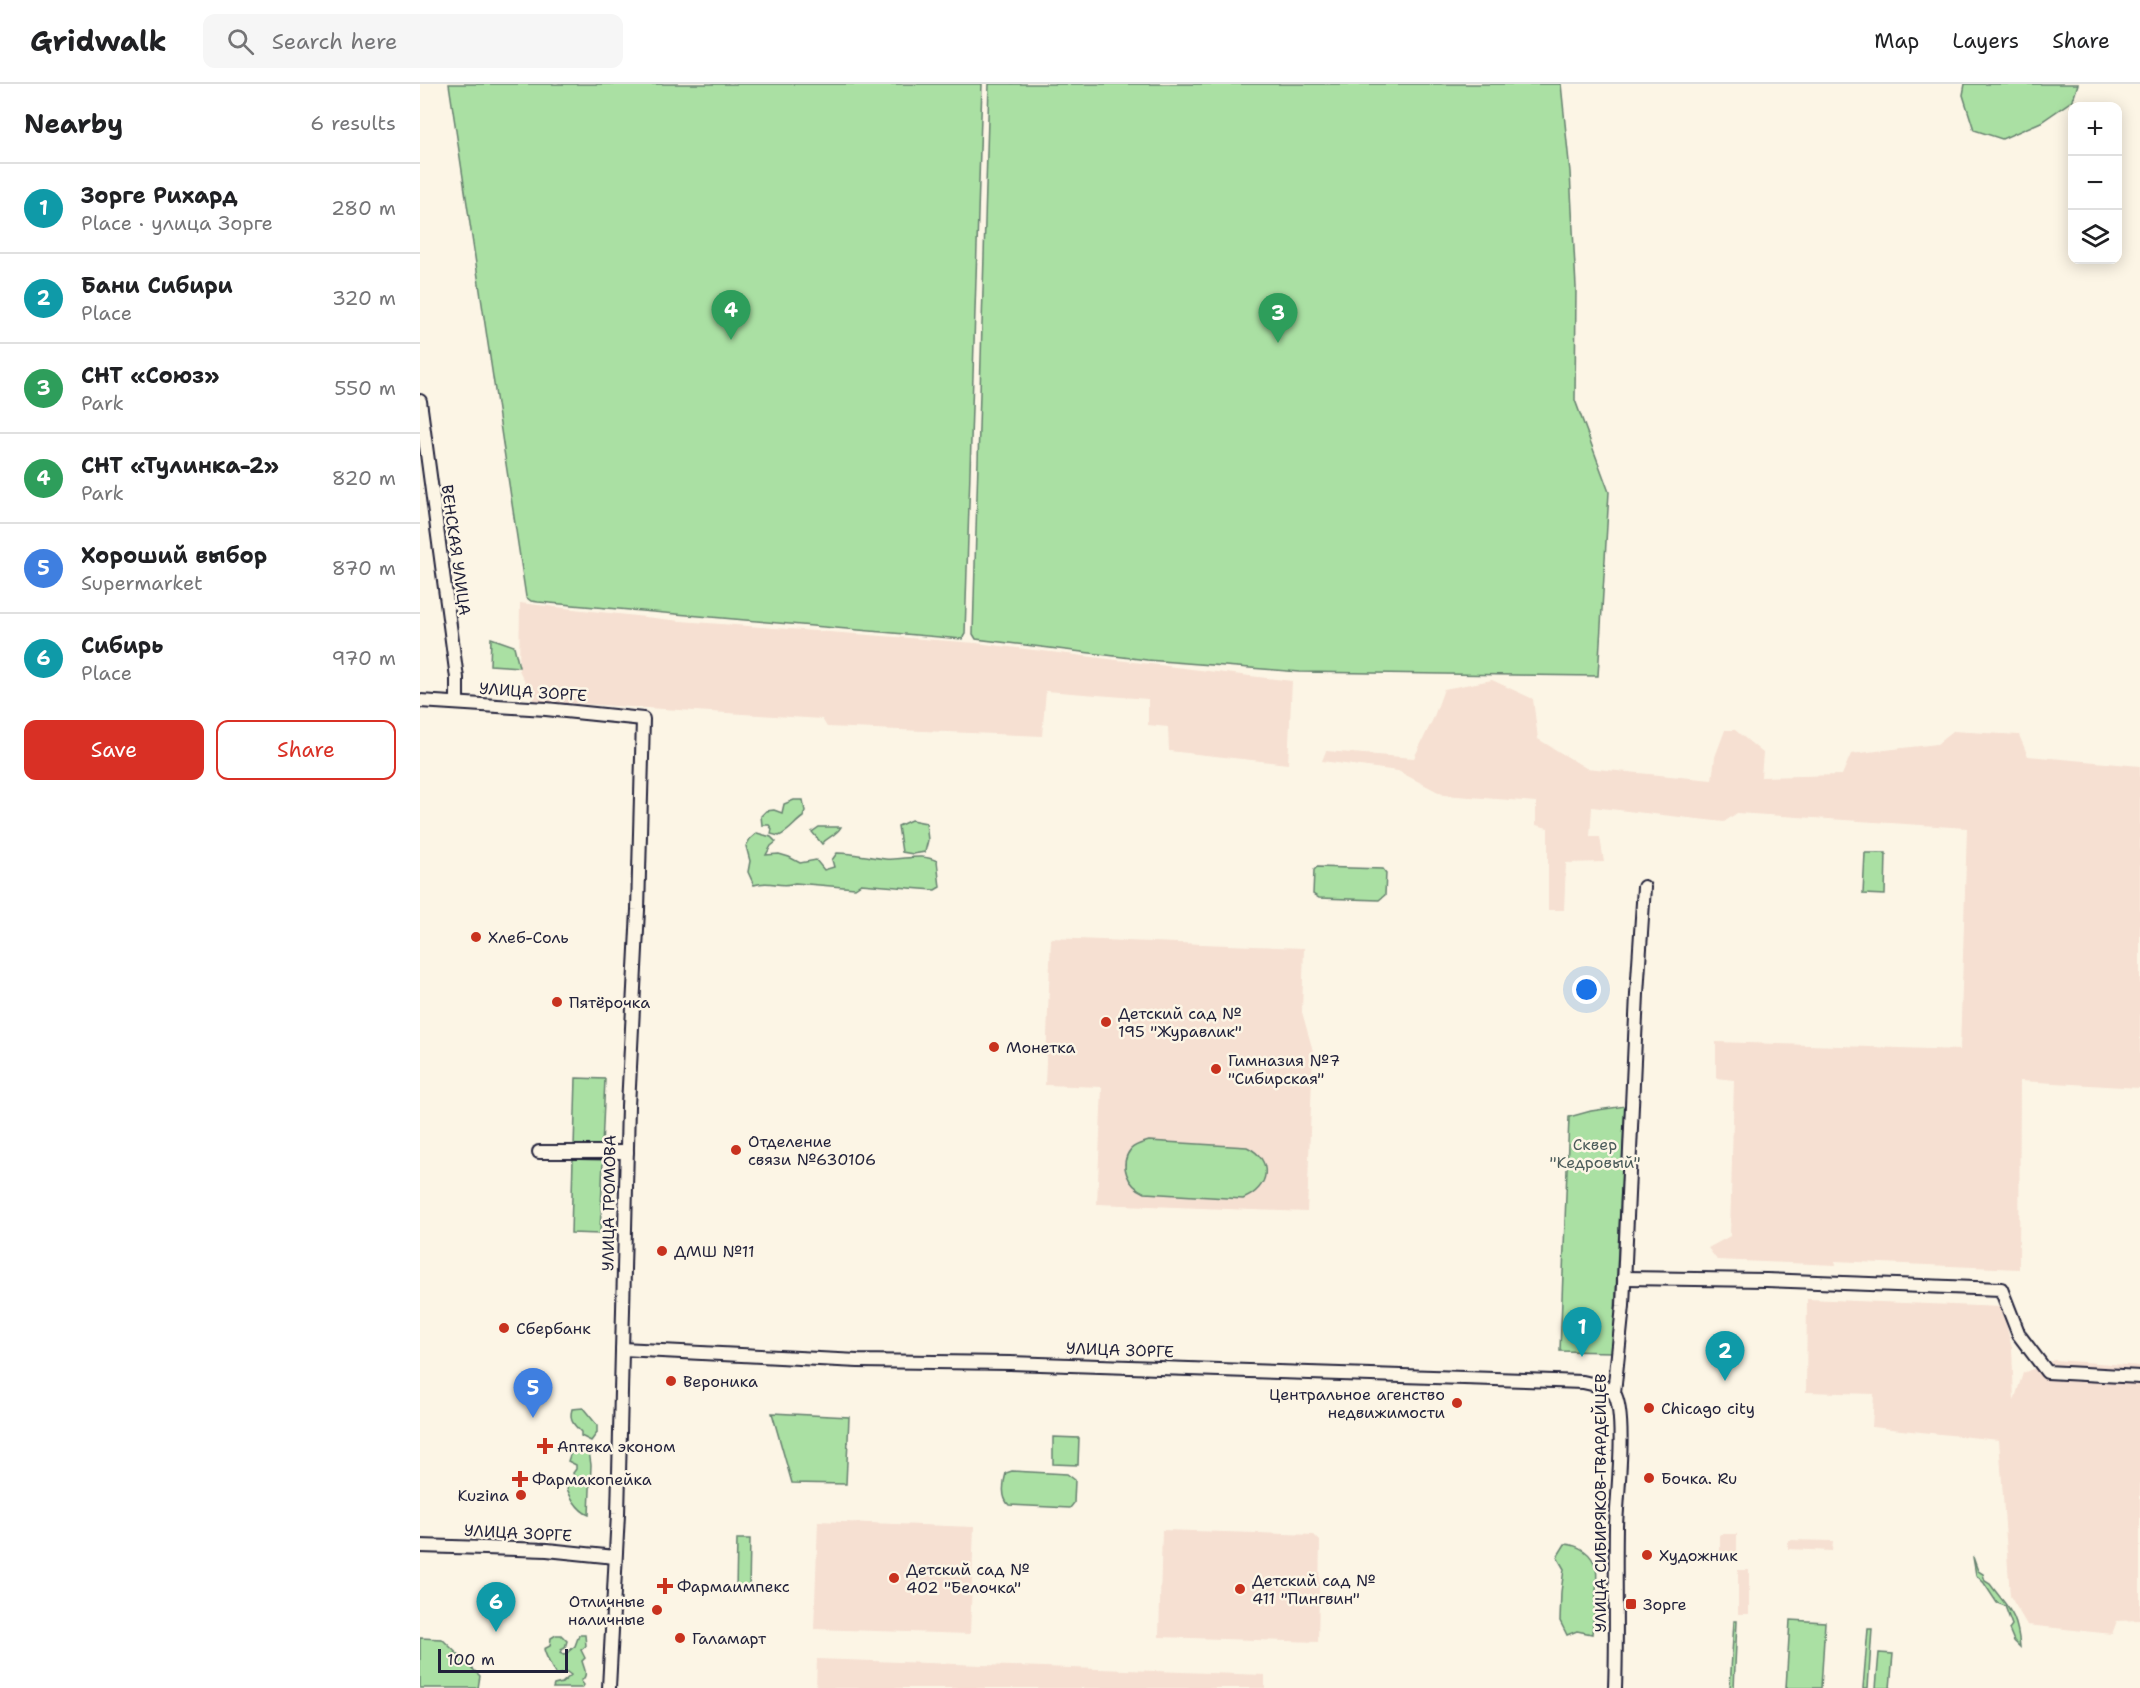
<!DOCTYPE html>
<meta charset="utf-8">
<style>
:root{--surface:#fff;--page:#f6f6f6;--text:#202124;--muted:#757577;--line:#e0e0e0;--accent:#d93025}
body{margin:0;font-family:"Shantell Sans",sans-serif;background:var(--page);color:var(--text)}
.controls{position:absolute;right:18px;top:18px;display:grid;overflow:hidden;border-radius:12px;box-shadow:0 3px 15px #0003}
.controls button{width:54px;height:54px;display:grid;place-items:center;padding:0;border:0;border-bottom:2px solid var(--line);background:var(--surface);color:var(--text);font:30px sans-serif}
.scale{position:absolute;left:18px;bottom:15px;width:130px;box-sizing:border-box;padding-left:6px;border:3px solid #22223b;border-top:0;font-size:16px;line-height:21px;white-space:nowrap;color:#22223b;-webkit-text-stroke:4px #fcf5e5;paint-order:stroke}
.you{position:absolute;left:1167px;top:906px;width:21px;height:21px;margin:-15px;border:4px solid #fff;border-radius:50%;background:#1a73e8;box-shadow:0 0 0 9px #1a73e833}
.badge{display:grid;place-items:center;width:39px;height:39px;border-radius:50%;background:var(--accent);color:#fff;font-size:20px;font-weight:700}
.pin{position:absolute;translate:-50% -50px;filter:drop-shadow(0 2px 3px #0008)}
.pin::after{content:'';position:absolute;top:32px;width:21px;height:18px;background:inherit;clip-path:polygon(0 0,100% 0,50% 100%)}
.list{margin:0;padding:0;list-style:none}
h2{display:flex;justify-content:space-between;align-items:center;height:78px;margin:0;padding:0 24px;font-size:26px}
h2 small{font-size:20px;font-weight:400;color:var(--muted)}
.list li{display:grid;grid-template-columns:39px 1fr auto;gap:18px;align-items:center;box-sizing:border-box;height:90px;padding:0 24px;border-top:2px solid var(--line)}
.list b{display:block;font-size:22px;white-space:nowrap}
.list p{margin:0;font-size:20px;white-space:nowrap;color:var(--muted)}
.list em{font-size:20px;font-style:normal;color:var(--muted)}
.actions{display:flex;gap:12px;padding:18px 24px}
.actions a{flex:1;padding:14px 0;border:2px solid var(--accent);border-radius:12px;text-align:center;font-size:21px;color:var(--accent)}
.actions .main{background:var(--accent);color:#fff}
.icon{flex:none;width:33px;height:33px;fill:none;stroke:currentColor;stroke-width:2;stroke-linecap:round;stroke-linejoin:round}
.map{position:relative;flex:none;width:1720px;height:1604px;overflow:hidden}
header{display:flex;align-items:center;gap:36px;box-sizing:border-box;height:84px;padding:0 30px;background:var(--surface);border-bottom:2px solid var(--line)}
header strong{font-size:28px}
nav{display:flex;gap:33px;margin-inline-start:auto;font-size:21px}
.search{width:420px;height:54px;background:var(--page);display:flex;align-items:center;gap:15px;box-sizing:border-box;padding:0 21px;border-radius:12px;color:var(--muted);font-size:22px}
main{display:flex}
aside{flex:1;background:var(--surface)}
.map>svg:first-child{display:block}
</style>
<header>
<strong>Gridwalk</strong>
<div class="search"><svg class="icon" aria-label="search" viewBox="0 0 24 24"><circle cx="10" cy="10" r="6"/><path d="M15 15l6 6"/></svg>Search here</div>
<nav><a>Map</a><a>Layers</a><a>Share</a></nav>
</header>
<main>
<aside>
<h2>Nearby<small>6 results</small></h2>
<ul class="list">
<li><span class="badge" style="background:#0f9aa8">1</span><div><b>Зорге Рихард</b><p>Place · улица Зорге</p></div><em>280 m</em></li>
<li><span class="badge" style="background:#0f9aa8">2</span><div><b>Бани Сибири</b><p>Place</p></div><em>320 m</em></li>
<li><span class="badge" style="background:#2e9e5b">3</span><div><b>СНТ «Союз»</b><p>Park</p></div><em>550 m</em></li>
<li><span class="badge" style="background:#2e9e5b">4</span><div><b>СНТ «Тулинка-2»</b><p>Park</p></div><em>820 m</em></li>
<li><span class="badge" style="background:#3f7fe0">5</span><div><b>Хороший выбор</b><p>Supermarket</p></div><em>870 m</em></li>
<li><span class="badge" style="background:#0f9aa8">6</span><div><b>Сибирь</b><p>Place</p></div><em>970 m</em></li>
</ul>
<div class="actions"><a class="main">Save</a><a>Share</a></div>
</aside>
<div class="map">
<svg width="1720" height="1604" viewBox="0 0 1720 1604">
<rect width="100%" height="100%" fill="#fcf5e5"/>
<filter id="ink" filterUnits="userSpaceOnUse"><feTurbulence type="fractalNoise" baseFrequency=".0167" numOctaves="2"/><feDisplacementMap in="SourceGraphic" scale="12" xChannelSelector="R" yChannelSelector="G"/><feConvolveMatrix kernelMatrix="1 2 1 2 8 2 1 2 1" color-interpolation-filters="sRGB"/></filter>
<g filter="url(#ink)">
<g fill="#f6e0d2">
<path d="M 100,519 L 261,537 L 556,559 L 872,597 L 868,680 L 749,667 L 748,643 L 728,641 L 728,615 L 626,607 L 622,652 L 407,643 L 402,635 L 114,617 L 99,586 Z"/>
<path d="M 1072,596 L 1113,615 L 1118,655 L 1166,684 L 1292,696 L 1295,673 L 1305,646 L 1315,646 L 1343,669 L 1341,693 L 1422,691 L 1431,670 L 1517,660 L 1533,647 L 1599,651 L 1608,672 L 1720,682 L 1720,1004 L 1600,997 L 1599,1185 L 1415,1177 L 1416,1181 L 1297,1176 L 1288,1164 L 1310,1152 L 1314,996 L 1296,994 L 1296,958 L 1540,966 L 1547,744 L 1317,729 L 1304,738 L 1172,723 L 1170,753 L 1180,753 L 1184,778 L 1146,779 L 1144,826 L 1128,826 L 1128,744 L 1116,741 L 1116,718 L 1024,711 L 978,687 L 902,677 L 906,667 L 994,674 L 1013,635 L 1024,605 Z"/>
<path d="M 631,854 L 884,864 L 882,928 L 893,967 L 887,1128 L 677,1120 L 682,1003 L 625,1001 Z"/>
<path d="M 1387,1215 L 1582,1223 L 1592,1264 L 1594,1317 L 1603,1289 L 1634,1276 L 1720,1282 L 1720,1536 L 1697,1537 L 1692,1550 L 1607,1541 L 1590,1512 L 1579,1356 L 1452,1343 L 1454,1310 L 1386,1308 Z"/>
<path d="M 398,1437 L 554,1443 L 550,1550 L 394,1545 Z"/>
<path d="M 742,1446 L 894,1451 L 900,1457 L 898,1558 L 739,1553 Z"/>
<rect x="1300" y="1450" width="17" height="25"/>
<path d="M 1368,1456 L 1413,1457 L 1412,1467 L 1368,1465 Z"/>
<rect x="1318" y="1486" width="11" height="44"/>
<path d="M 397,1575 L 845,1591 L 845,1604 L 396,1604 Z"/>
</g>
<g fill="#aae0a3" stroke="#66816f" stroke-width="1.5">
<path d="M 29,0 L 562,0 L 545,550 L 542,555 L 118,518 L 111,517 L 106,513 Z"/>
<path d="M 569,0 L 1141,0 L 1150,88 L 1156,203 L 1155,316 L 1189,408 L 1178,592 L 880,588 L 727,576 L 556,555 L 553,550 Z"/>
<path d="M 1545,0 L 1658,0 L 1653,16 L 1621,38 L 1582,55 L 1554,46 L 1543,11 Z"/>
<path d="M 71,554 L 94,562 L 99,583 L 70,581 Z"/>
<path d="M 374,716 L 383,716 L 385,727 L 383,733 C 375,738 370,747 359,752 L 351,750 L 352,745 L 349,741 L 342,741 L 341,732 L 346,727 L 354,726 L 362,729 L 364,720 Z"/>
<path d="M 491,736 L 506,739 L 508,756 L 505,768 L 493,770 L 482,768 L 478,742 Z"/>
<path d="M 399,743 L 421,743 C 416,752 408,752 402,760 L 392,748 Z"/>
<path d="M 337,749 L 351,753 L 356,758 L 351,762 L 346,771 L 359,770 L 369,773 L 380,779 L 396,776 L 404,786 L 414,783 L 412,776 L 417,769 C 434,769 448,773 465,775 C 482,777 500,768 517,777 L 520,803 L 515,806 L 501,805 L 441,800 L 435,804 L 375,799 C 360,805 351,795 334,801 L 328,788 L 330,777 L 326,762 L 330,755 Z"/>
<path d="M 1445,769 L 1466,769 L 1465,811 L 1443,810 Z"/>
<path d="M 897,783 L 963,785 L 966,789 L 965,811 L 959,816 L 899,814 L 893,810 L 894,786 Z"/>
<path d="M 156,994 L 185,995 L 182,1063 L 154,1063 Z"/>
<path d="M 1205,1022 L 1193,1268 L 1140,1267 L 1149,1033 L 1171,1027 Z"/>
<path d="M 729,1057 L 827,1063 C 854,1076 850,1104 823,1115 L 725,1109 C 708,1102 698,1081 711,1065 C 716,1060 723,1059 729,1057 Z"/>
<path d="M 153,1075 L 183,1076 L 180,1150 L 151,1149 Z"/>
<path d="M 163,1324 L 177,1341 L 177,1349 L 171,1357 L 161,1352 L 161,1348 C 153,1340 149,1336 152,1325 Z"/>
<path d="M 352,1329 L 429,1333 L 426,1400 L 372,1399 Z"/>
<path d="M 633,1353 L 659,1354 L 658,1381 L 633,1380 Z"/>
<path d="M 155,1366 L 161,1369 L 165,1366 L 169,1367 L 171,1381 L 169,1431 C 158,1427 146,1409 146,1397 L 154,1393 L 153,1389 L 156,1385 L 156,1381 L 148,1377 L 151,1368 Z"/>
<path d="M 592,1387 L 647,1390 L 655,1396 L 654,1419 L 650,1424 L 589,1421 C 581,1414 583,1399 586,1389 Z"/>
<path d="M 317,1455 L 330,1455 L 329,1507 L 316,1507 Z"/>
<path d="M 1145,1460 C 1159,1461 1172,1469 1176,1484 C 1179,1496 1173,1537 1172,1550 L 1157,1547 L 1147,1551 L 1140,1537 L 1141,1508 L 1144,1485 L 1137,1473 Z"/>
<path d="M 1553,1473 L 1558,1487 L 1563,1490 L 1565,1497 L 1570,1500 C 1589,1526 1597,1528 1600,1563 L 1594,1557 L 1589,1545 L 1592,1541 L 1585,1522 L 1577,1519 L 1564,1499 L 1556,1491 Z"/>
<path d="M 1370,1536 L 1405,1538 L 1401,1604 L 1366,1604 Z"/>
<path d="M 1314,1537 L 1317,1537 L 1314,1604 L 1310,1604 Z"/>
<path d="M 1448,1545 L 1452,1545 L 1448,1604 L 1443,1604 Z"/>
<path d="M 136,1551 L 141,1551 L 147,1557 L 145,1564 L 141,1566 L 140,1569 L 144,1571 L 155,1562 L 159,1551 L 165,1551 L 166,1562 L 161,1566 L 165,1574 L 162,1577 C 164,1585 169,1591 161,1597 L 164,1601 L 162,1604 L 133,1604 L 134,1601 L 142,1599 L 151,1591 L 147,1588 L 136,1591 C 133,1587 125,1570 124,1565 L 130,1562 L 131,1554 Z"/>
<path d="M 0,1554 L 22,1555 L 60,1592 L 58,1604 L 0,1604 Z"/>
<path d="M 1459,1569 L 1473,1570 L 1470,1604 L 1456,1604 Z"/>
</g>
<g fill="none" stroke-linecap="round" stroke-linejoin="round">
<defs>
<g id="minor">
<path d="M 0,317 L 37,594 L 37,619"/>
<path d="M 0,617 L 126,625 L 223,635 L 218,826 L 208,1022 L 198,1430 L 189,1604"/>
<path d="M 119,1068 L 207,1068"/>
<path d="M 1204,1194 L 1346,1196 L 1581,1205 L 1599,1251 L 1627,1288 L 1720,1293"/>
<path d="M 202,1265 L 438,1277 L 590,1279 L 1163,1298 L 1185,1303 L 1194,1309"/>
<path d="M 0,1462 L 127,1466 L 195,1473"/>
<path d="M 1195,1604 C 1197,1550 1195,1496 1196,1442 C 1197,1414 1207,1330 1194,1309 L 1203,1222 L 1217,910 L 1224,803"/>
</g>
</defs>
<use href="#minor" stroke="#22223b" stroke-width="16"/>
<use href="#minor" stroke="#fcf5e5" stroke-width="12"/>
</g>
</g>
<g fill="#c8321e" stroke="#fcf5e5" stroke-width="2">
<circle cx="56" cy="853" r="6"/>
<circle cx="137" cy="918" r="6"/>
<circle cx="686" cy="938" r="6"/>
<circle cx="574" cy="963" r="6"/>
<circle cx="796" cy="985" r="6"/>
<circle cx="316" cy="1066" r="6"/>
<circle cx="242" cy="1167" r="6"/>
<circle cx="84" cy="1244" r="6"/>
<circle cx="251" cy="1297" r="6"/>
<circle cx="1037" cy="1319" r="6"/>
<circle cx="1229" cy="1324" r="6"/>
<path d="M122 1353h6v6h6v6h-6v6h-6v-6h-6v-6h6z"/>
<circle cx="1229" cy="1394" r="6"/>
<path d="M97 1386h6v6h6v6h-6v6h-6v-6h-6v-6h6z"/>
<circle cx="101" cy="1411" r="6"/>
<circle cx="1227" cy="1471" r="6"/>
<circle cx="474" cy="1494" r="6"/>
<path d="M242 1493h6v6h6v6h-6v6h-6v-6h-6v-6h6z"/>
<circle cx="820" cy="1505" r="6"/>
<rect x="1205" y="1514" width="12" height="12" rx="3"/>
<circle cx="237" cy="1526" r="6"/>
<circle cx="260" cy="1554" r="6"/>
</g>
<g text-anchor="middle" dominant-baseline="central" stroke-width="5" stroke-linejoin="round" paint-order="stroke">
<g font-size="16" fill="#22223b" stroke="#fcf5e5">
<text transform="translate(36 466) rotate(82)">ВЕНСКАЯ УЛИЦА</text>
<text transform="translate(113 608) rotate(4)">УЛИЦА ЗОРГЕ</text>
<text transform="translate(189 1119) rotate(-89)">УЛИЦА ГРОМОВА</text>
<text transform="translate(700 1266) rotate(2)">УЛИЦА ЗОРГЕ</text>
<text transform="translate(1180 1419) rotate(-90)">УЛИЦА СИБИРЯКОВ-ГВАРДЕЙЦЕВ</text>
<text transform="translate(98 1449) rotate(3)">УЛИЦА ЗОРГЕ</text>
</g>
<g font-size="16" fill="#22223b" stroke="#fcf5e5" text-anchor="start">
<text x="68" y="853">Хлеб-Соль</text>
<text x="149" y="918">Пятёрочка</text>
<text x="698" y="929">Детский сад №<tspan x="698" dy="18">195 "Журавлик"</tspan></text>
<text x="586" y="963">Монетка</text>
<text x="808" y="976">Гимназия №7<tspan x="808" dy="18">"Сибирская"</tspan></text>
<text x="328" y="1057">Отделение<tspan x="328" dy="18">связи №630106</tspan></text>
<text x="254" y="1167">ДМШ №11</text>
<text x="96" y="1244">Сбербанк</text>
<text x="263" y="1297">Вероника</text>
<text x="1025" y="1310" text-anchor="end">Центральное агенство<tspan x="1025" dy="18">недвижимости</tspan></text>
<text x="1241" y="1324">Chicago city</text>
<text x="137" y="1362">Аптека эконом</text>
<text x="1241" y="1394">Бочка. Ru</text>
<text x="112" y="1395">Фармакопейка</text>
<text x="89" y="1411" text-anchor="end">Kuzina</text>
<text x="1239" y="1471">Художник</text>
<text x="486" y="1485">Детский сад №<tspan x="486" dy="18">402 "Белочка"</tspan></text>
<text x="832" y="1496">Детский сад №<tspan x="832" dy="18">411 "Пингвин"</tspan></text>
<text x="257" y="1502">Фармаимпекс</text>
<text x="225" y="1517" text-anchor="end">Отличные<tspan x="225" dy="18">наличные</tspan></text>
<text x="1223" y="1520">Зорге</text>
<text x="272" y="1554">Галамарт</text>
</g>
<g font-size="16" fill="#4b5b5a" stroke="#fcf5e5">
<text x="1175" y="1060">Сквер<tspan x="1175" dy="18">"Кедровый"</tspan></text>
</g>
</g>
</svg>
<div class="controls">
<button>+</button>
<button>−</button>
<button><svg class="icon" aria-label="layers" viewBox="0 0 24 24"><path d="M12 4l9 5-9 5-9-5zM3 14l9 5 9-5"/></svg></button>
</div>
<div class="scale">100 m</div>
<div class="you"></div>
<div class="pin badge" style="left:1162px;top:1273px;background:#0f9aa8">1</div>
<div class="pin badge" style="left:1305px;top:1297px;background:#0f9aa8">2</div>
<div class="pin badge" style="left:858px;top:259px;background:#2e9e5b">3</div>
<div class="pin badge" style="left:311px;top:256px;background:#2e9e5b">4</div>
<div class="pin badge" style="left:113px;top:1334px;background:#3f7fe0">5</div>
<div class="pin badge" style="left:76px;top:1548px;background:#0f9aa8">6</div>
</div>
</main>
